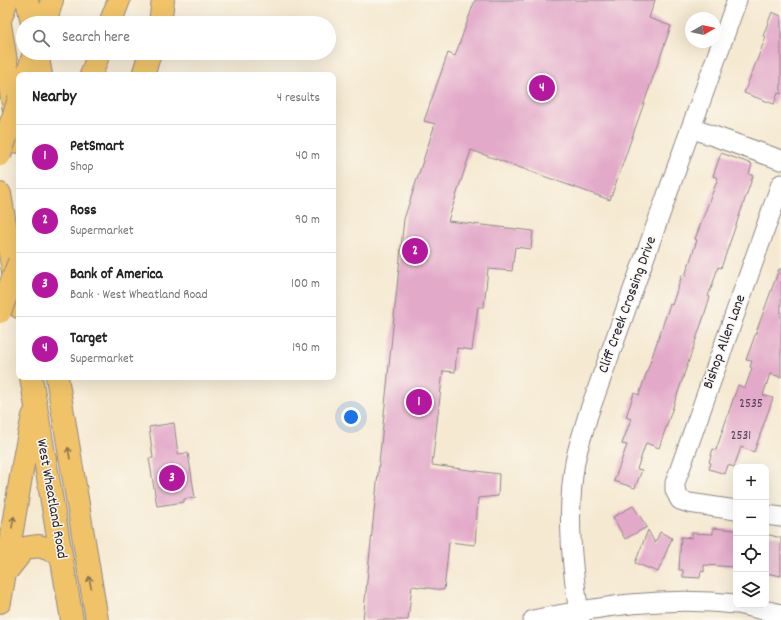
<!DOCTYPE html>
<meta charset="utf-8">
<style>
:root{--surface:#fff;--page:#f6f6f6;--text:#202124;--muted:#757577;--line:#e0e0e0;--accent:#b5179e}
body{margin:0;font-family:Dekko,sans-serif;background:var(--page);color:var(--text)}
.controls{position:absolute;right:12px;bottom:12px;display:grid;overflow:hidden;border-radius:8px;box-shadow:0 4px 16px #0002}
.controls button{width:36px;height:36px;display:grid;place-items:center;padding:0;border:0;border-bottom:1px solid var(--line);background:var(--surface);color:var(--text);font:20px sans-serif}
.compass{position:absolute;left:685px;top:12px;width:36px;height:36px;border-radius:50%;background:var(--surface);box-shadow:0 4px 16px #0002;rotate:81deg}
.you{position:absolute;left:351px;top:417px;width:14px;height:14px;margin:-10px;border:3px solid #fff;border-radius:50%;background:#1a73e8;box-shadow:0 0 0 6px #1a73e833}
.badge{display:grid;place-items:center;width:26px;height:26px;border-radius:50%;background:var(--accent);color:#fff;font-size:13px;font-weight:700}
.pin{position:absolute;translate:-50% -50%;border:2px solid #fff;box-shadow:0 1px 4px #0006}
.list{margin:0;padding:0;list-style:none}
h2{display:flex;justify-content:space-between;align-items:center;height:52px;margin:0;padding:0 16px;font-size:17px}
h2 small{font-size:13px;font-weight:400;color:var(--muted)}
.list li{display:grid;grid-template-columns:26px 1fr auto;gap:12px;align-items:center;box-sizing:border-box;height:64px;padding:0 16px;border-top:1px solid var(--line)}
.list b{display:block;font-size:15px;white-space:nowrap}
.list p{margin:0;font-size:13px;white-space:nowrap;color:var(--muted)}
.list em{font-size:13px;font-style:normal;color:var(--muted)}
.icon{flex:none;width:22px;height:22px;fill:none;stroke:currentColor;stroke-width:2;stroke-linecap:round;stroke-linejoin:round}
.map{position:relative;flex:none;width:781px;height:620px;overflow:hidden}
.search{position:absolute;background:var(--surface);box-shadow:0 4px 16px #0002;left:16px;top:16px;width:320px;height:44px;display:flex;align-items:center;gap:10px;box-sizing:border-box;padding:0 14px;border-radius:22px;color:var(--muted);font-size:15px}
.panel{position:absolute;background:var(--surface);box-shadow:0 4px 16px #0002;left:16px;top:72px;width:320px;height:308px;border-radius:8px}
.map>svg:first-child{display:block}
</style>
<div class="map">
<svg width="781" height="620" viewBox="0 0 781 620">
<rect width="100%" height="100%" fill="#fbf7ec"/>
<filter id="ink" filterUnits="userSpaceOnUse"><feTurbulence type="fractalNoise" baseFrequency=".025" numOctaves="2"/><feDisplacementMap in="SourceGraphic" scale="8" xChannelSelector="R" yChannelSelector="G"/><feConvolveMatrix kernelMatrix="1 2 1 2 8 2 1 2 1" color-interpolation-filters="sRGB"/></filter>
<filter id="wash" filterUnits="userSpaceOnUse"><feTurbulence type="fractalNoise" baseFrequency=".012" numOctaves="4" result="noise"/><feDisplacementMap in="SourceGraphic" scale="16" xChannelSelector="R" yChannelSelector="G"/><feGaussianBlur stdDeviation="0.9" result="paint"/><feColorMatrix in="noise" values="0 0 0 0 0 0 0 0 0 0 0 0 0 0 0 0 0 1.4 0 .05"/><feComposite in="paint" operator="in"/></filter>
<g filter="url(#wash)">
<rect width="100%" height="100%" fill="#f5e9d1"/>
<g id="blocks">
<g fill="#e3a9c9">
<path d="M 475,0 L 655,0 L 649,18 L 671,26 L 610,200 L 471,150 L 448,221 L 533,231 L 531,249 L 515,247 L 512,271 L 488,269 L 484,307 L 478,307 L 472,350 L 457,348 L 455,372 L 443,371 L 432,465 L 499,474 L 498,496 L 478,498 L 475,545 L 449,542 L 444,590 L 412,586 L 408,620 L 363,620 L 404,219 L 435,124 L 424,121 L 448,53 L 455,56 Z"/>
<path d="M 772,12 L 781,16 L 781,94 L 778,93 L 774,104 L 744,93 L 766,37 L 763,36 Z"/>
<path d="M 721,153 L 752,164 L 749,174 L 753,176 L 721,268 L 718,267 L 712,286 L 708,296 L 710,297 L 704,316 L 659,448 L 646,443 L 637,469 L 642,470 L 635,488 L 614,481 L 627,445 L 622,444 L 631,419 L 626,417 L 634,393 L 639,395 L 670,304 L 672,305 L 682,275 L 685,276 L 697,240 L 695,239 L 718,178 L 713,176 Z"/>
<path d="M 779,269 L 781,269 L 781,377 L 770,374 L 763,395 L 773,398 L 754,452 L 741,447 L 734,467 L 728,465 L 725,474 L 709,469 L 711,463 L 709,462 L 713,449 L 716,450 L 738,385 L 745,388 L 752,368 L 750,367 L 752,361 L 746,360 Z"/>
<path d="M 174,423 L 178,454 L 188,453 L 195,498 L 184,499 L 184,502 L 157,506 L 149,458 L 153,458 L 149,427 Z"/>
<path d="M 633,506 L 647,527 L 625,539 L 613,517 Z"/>
<path d="M 713,528 L 736,530 L 735,567 L 704,565 L 704,572 L 701,571 L 700,578 L 683,577 L 683,570 L 679,570 L 681,537 L 692,538 L 692,533 L 713,534 Z"/>
<path d="M 648,530 L 655,543 L 660,532 L 672,538 L 658,572 L 635,563 Z"/>
<path d="M 766,534 L 781,538 L 781,576 L 766,573 Z"/>
</g>
</g>
</g>
<g filter="url(#ink)">
<use href="#blocks" fill-opacity="0" stroke="#8c8686" stroke-width="1"/>
<g fill="none" stroke-linecap="round" stroke-linejoin="round">
<defs>
<g id="minor">
<path d="M 691,128 L 781,160"/>
<path d="M 736,510 L 689,503 L 680,500 L 675,490 L 675,483 L 781,184"/>
<path d="M 766,515 L 781,517"/>
<path d="M 742,605 L 781,614"/>
<path d="M 533,620 C 602,606 665,596 736,604"/>
<path d="M 580,620 C 572,568 566,514 575,462 C 578,446 584,430 588,415 L 737,0"/>
</g>
<g id="major">
<path d="M 27,0 L 32,23"/>
<path d="M 0,24 L 19,142"/>
<path d="M 37,53 L 41,75"/>
<path d="M 143,75 L 150,53"/>
<path d="M 0,194 L 19,307"/>
<path d="M 31,377 L 72,620"/>
<path d="M 57,377 L 97,620"/>
<path d="M 6,572 L 25,548 L 39,546 L 60,553"/>
<path d="M 0,602 L 25,453 L 33,416"/>
</g>
<g id="highway">
<path d="M 0,20 L 7,0"/>
<path d="M 45,23 L 52,0"/>
<path d="M 110,23 L 119,0"/>
<path d="M 160,23 L 163,0"/>
<path d="M 27,75 L 34,53"/>
<path d="M 91,75 L 99,53"/>
</g>
</defs>
<use href="#minor" stroke="#8c8686" stroke-width="21"/>
<use href="#major" stroke="#8c8686" stroke-width="24"/>
<use href="#highway" stroke="#8c8686" stroke-width="24"/>
<use href="#minor" stroke="#fff" stroke-width="19"/>
<use href="#major" stroke="#f0c369" stroke-width="22"/>
<use href="#highway" stroke="#f0c369" stroke-width="22"/>
<defs>
<g id="highway-bridge">
<path d="M 0,155 L 19,99"/>
<path d="M 0,312 L 19,262"/>
</g>
</defs>
<use href="#highway-bridge" stroke="#8c8686" stroke-width="24" stroke-linecap="butt"/>
<use href="#highway-bridge" stroke="#f0c369" stroke-width="22"/>
</g>
<defs><path id="oneway-shaft" d="M-6 0H5M1.5-3L5.5 0L1.5 3" fill="none" stroke-width="1.6" stroke-linecap="round" stroke-linejoin="round"/></defs>
<g stroke="#897252">
<use href="#oneway-shaft" transform="translate(69 453) rotate(-99)"/>
<use href="#oneway-shaft" transform="translate(13 522) rotate(-80)"/>
<use href="#oneway-shaft" transform="translate(90 582) rotate(-100)"/>
</g>
</g>
<g text-anchor="middle" dominant-baseline="central" stroke-width="3" stroke-linejoin="round" paint-order="stroke">
<g font-size="13" fill="#52445e">
<text x="751" y="404">2535</text>
<text x="741" y="436">2531</text>
</g>
<g font-size="15" fill="#22223b" stroke="#fbf7ec">
<text transform="translate(628 305) rotate(-70)">Cliff Creek Crossing Drive</text>
<text transform="translate(725 342) rotate(-70)">Bishop Allen Lane</text>
<text transform="translate(51 499) rotate(80)">West Wheatland Road</text>
</g>
</g>
</svg>
<div class="controls">
<button>+</button>
<button>−</button>
<button><svg class="icon" aria-label="locate" viewBox="0 0 24 24"><circle cx="12" cy="12" r="6"/><path d="M12 2v4M12 18v4M2 12h4M18 12h4"/></svg></button>
<button><svg class="icon" aria-label="layers" viewBox="0 0 24 24"><path d="M12 4l9 5-9 5-9-5zM3 14l9 5 9-5"/></svg></button>
</div>
<svg class="compass" viewBox="-18 -18 36 36"><path d="M0-13l5 13h-10z" fill="#e53935"/><path d="M0 13l5-13h-10z" fill="#757577"/></svg>
<div class="you"></div>
<div class="pin badge" style="left:419px;top:402px">1</div>
<div class="pin badge" style="left:415px;top:251px">2</div>
<div class="pin badge" style="left:172px;top:478px">3</div>
<div class="pin badge" style="left:542px;top:88px">4</div>
<div class="search"><svg class="icon" aria-label="search" viewBox="0 0 24 24"><circle cx="10" cy="10" r="6"/><path d="M15 15l6 6"/></svg>Search here</div>
<section class="panel">
<h2>Nearby<small>4 results</small></h2>
<ul class="list">
<li><span class="badge">1</span><div><b>PetSmart</b><p>Shop</p></div><em>40 m</em></li>
<li><span class="badge">2</span><div><b>Ross</b><p>Supermarket</p></div><em>90 m</em></li>
<li><span class="badge">3</span><div><b>Bank of America</b><p>Bank · West Wheatland Road</p></div><em>100 m</em></li>
<li><span class="badge">4</span><div><b>Target</b><p>Supermarket</p></div><em>190 m</em></li>
</ul>
</section>
</div>
